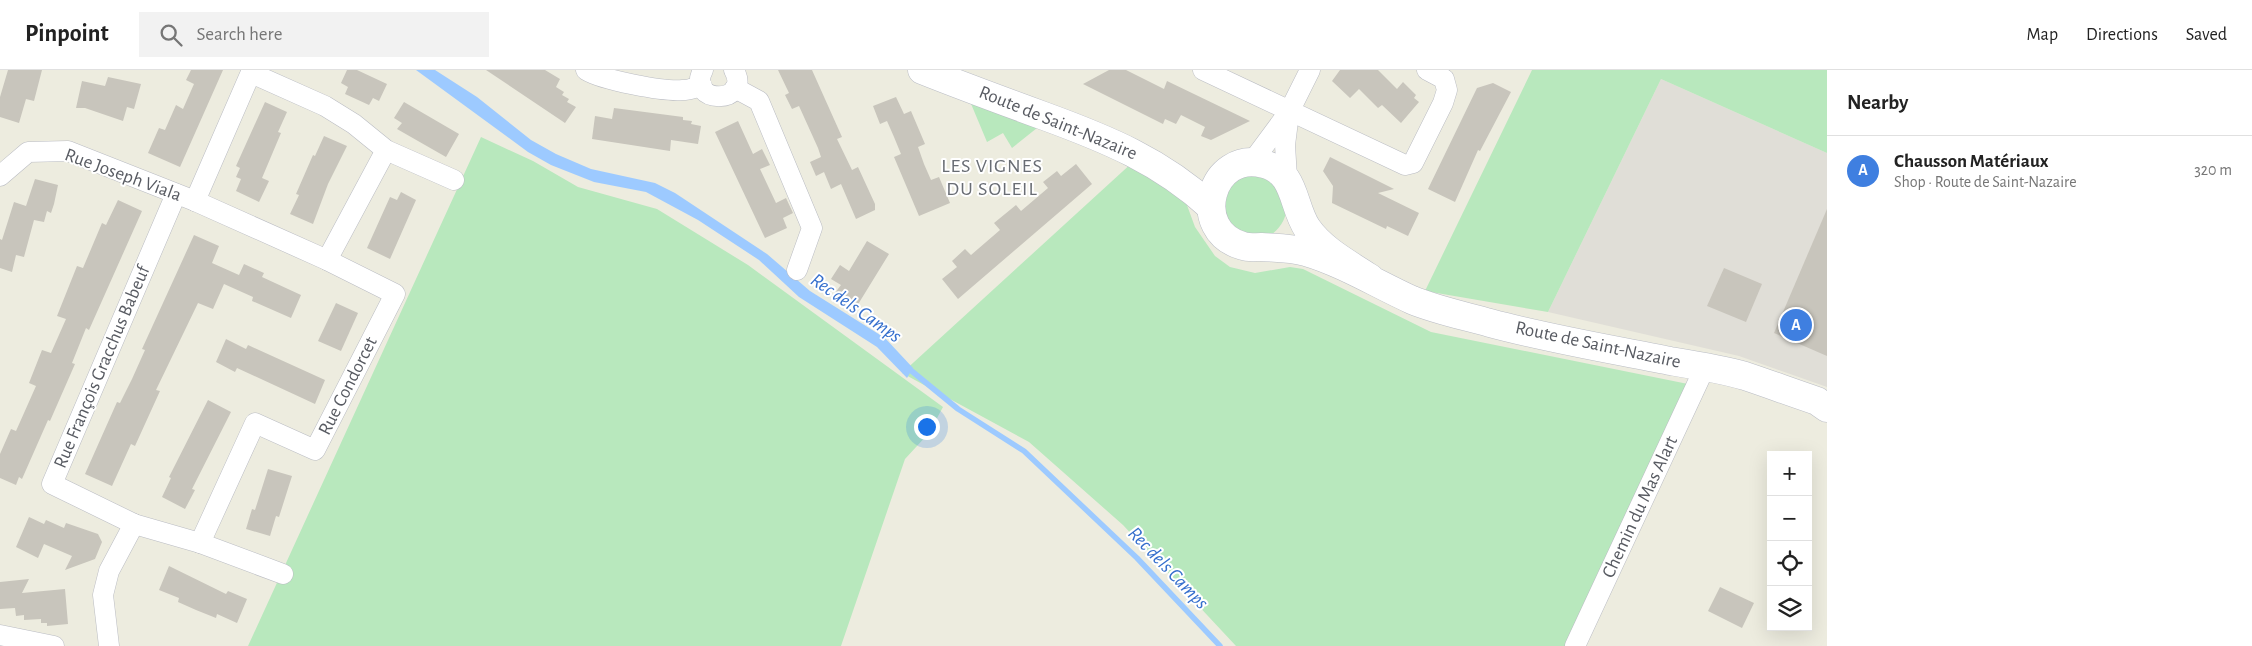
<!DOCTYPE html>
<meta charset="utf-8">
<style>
:root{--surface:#fff;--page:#f2f2f2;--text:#222;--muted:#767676;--line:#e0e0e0;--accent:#111827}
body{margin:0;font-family:"Alegreya Sans",sans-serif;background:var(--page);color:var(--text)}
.controls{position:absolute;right:15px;bottom:15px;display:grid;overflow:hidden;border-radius:0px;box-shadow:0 5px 20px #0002}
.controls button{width:45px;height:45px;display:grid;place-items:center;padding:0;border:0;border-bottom:1px solid var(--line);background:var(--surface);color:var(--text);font:25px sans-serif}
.you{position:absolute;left:926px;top:356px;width:18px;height:18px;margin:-12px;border:4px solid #fff;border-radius:50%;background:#1a73e8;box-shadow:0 0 0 8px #1a73e833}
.badge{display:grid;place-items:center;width:32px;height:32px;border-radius:50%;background:var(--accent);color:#fff;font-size:16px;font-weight:700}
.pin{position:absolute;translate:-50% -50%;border:2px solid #fff;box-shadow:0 1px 5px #0006}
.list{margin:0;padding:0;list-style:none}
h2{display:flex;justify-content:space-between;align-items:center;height:65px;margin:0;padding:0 20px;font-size:21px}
h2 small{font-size:16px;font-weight:400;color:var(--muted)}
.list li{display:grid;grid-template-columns:32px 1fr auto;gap:15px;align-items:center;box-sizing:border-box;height:70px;padding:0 20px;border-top:1px solid var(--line)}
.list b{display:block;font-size:19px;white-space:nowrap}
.list p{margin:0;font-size:16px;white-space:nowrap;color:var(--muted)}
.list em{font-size:16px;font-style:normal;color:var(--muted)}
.icon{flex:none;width:28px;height:28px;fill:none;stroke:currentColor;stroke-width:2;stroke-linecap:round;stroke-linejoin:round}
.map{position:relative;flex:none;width:1827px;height:576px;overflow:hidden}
header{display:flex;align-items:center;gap:30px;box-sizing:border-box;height:70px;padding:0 25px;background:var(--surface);border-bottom:1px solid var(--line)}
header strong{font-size:24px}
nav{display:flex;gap:28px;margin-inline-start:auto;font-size:18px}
.search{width:350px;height:45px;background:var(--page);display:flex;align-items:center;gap:12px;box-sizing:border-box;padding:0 18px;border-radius:0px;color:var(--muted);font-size:19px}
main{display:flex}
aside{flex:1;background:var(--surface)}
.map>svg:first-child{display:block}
</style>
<header>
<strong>Pinpoint</strong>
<div class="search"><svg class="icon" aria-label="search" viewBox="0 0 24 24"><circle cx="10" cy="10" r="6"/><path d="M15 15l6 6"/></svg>Search here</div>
<nav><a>Map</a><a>Directions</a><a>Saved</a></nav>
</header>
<main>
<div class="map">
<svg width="1827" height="576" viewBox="0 0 1827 576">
<rect width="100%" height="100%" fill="#edecdf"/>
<path fill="#e0ded7" d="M 1661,9 L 1827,83 L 1827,317 L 1739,286 L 1548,242 Z"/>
<g fill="#b8e8bd">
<path d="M 1532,0 L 1827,0 L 1827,83 L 1661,9 L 1548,242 L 1425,221 Z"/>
<path d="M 969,29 L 1042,54 L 1012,78 L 1003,63 L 987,72 Z"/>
<path d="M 481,67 L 533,91 L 578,117 L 657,139 L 748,195 L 943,337 L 929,363 L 905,389 L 841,576 L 248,576 Z"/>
<path d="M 1134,91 L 1184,127 L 1195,157 L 1215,186 L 1230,197 L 1255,203 L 1290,197 L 1303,199 L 1431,262 L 1688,314 L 1566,576 L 1236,576 L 1123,455 L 1029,372 L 902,303 Z"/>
<path d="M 1252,104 L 1272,111 C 1276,118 1285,130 1286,139 C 1287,152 1272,169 1259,169 C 1250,169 1237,162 1229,159 L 1221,130 L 1232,112 Z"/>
</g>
<path fill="#9dcaff" d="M 416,0 L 435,0 L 477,27 L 531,70 L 556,84 L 591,99 L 655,113 L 675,123 L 767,184 L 810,221 L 885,268 L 913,298 L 907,308 L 877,277 L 799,227 L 759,190 L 698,150 L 646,122 L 594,112 L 551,95 L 528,82 Z"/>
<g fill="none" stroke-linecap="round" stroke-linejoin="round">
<path stroke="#9dcaff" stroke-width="5.5" d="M 908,298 L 958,339 L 1024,381 L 1137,488 L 1220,576"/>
</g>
<g fill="#c8c5bc">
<path d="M 8,0 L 42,0 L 34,31 L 26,29 L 19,53 L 0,47 L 0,27 Z"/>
<path d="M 191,0 L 223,0 L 180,97 L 148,83 L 159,58 L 165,60 L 176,35 L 183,39 L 194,14 L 186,10 Z"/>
<path d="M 347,0 L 357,0 L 387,14 L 379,31 L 373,28 L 369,35 L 345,24 L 348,17 L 341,13 Z"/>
<path d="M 486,0 L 545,0 L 560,9 L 556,17 L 564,22 L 562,25 L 569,29 L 567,32 L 576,37 L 565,53 Z"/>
<path d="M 778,0 L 812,0 L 842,67 L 837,69 L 852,100 L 858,97 L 875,134 L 875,140 L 856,149 L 841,114 L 831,119 L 824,102 L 816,106 L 810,92 L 821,87 L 818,78 L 799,36 L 792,39 L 785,25 L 789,23 Z"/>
<path d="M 1109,0 L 1126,0 L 1164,19 L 1167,11 L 1250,51 L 1211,70 L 1201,66 L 1205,57 L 1181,45 L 1176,54 L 1165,49 L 1163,54 L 1083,14 Z"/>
<path d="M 1340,0 L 1378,0 L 1397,19 L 1403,12 L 1416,25 L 1414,28 L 1419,32 L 1401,53 L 1382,35 L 1378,38 L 1359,19 L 1350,28 L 1332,11 Z"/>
<path d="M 108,7 L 141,14 L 134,39 L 127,37 L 123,51 L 85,38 L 76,38 L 82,11 L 105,16 Z"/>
<path d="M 1493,13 L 1511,22 L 1480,81 L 1478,80 L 1455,132 L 1428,119 L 1477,18 Z"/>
<path d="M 896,27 L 904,44 L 911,41 L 925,74 L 918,77 L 924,94 L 931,110 L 939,107 L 950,133 L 919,146 L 894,87 L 901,84 L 894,67 L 887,51 L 880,54 L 873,36 Z"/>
<path d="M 265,32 L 287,42 L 278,62 L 281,63 L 262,108 L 269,111 L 259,132 L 236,121 L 241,109 L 236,107 L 240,98 L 236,96 Z"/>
<path d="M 404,32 L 459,64 L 446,87 L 397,59 L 402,53 L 394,48 Z"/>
<path d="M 614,38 L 683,47 L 683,50 L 692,51 L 691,54 L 701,56 L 698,74 L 671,70 L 670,81 L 592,69 L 595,46 L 612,49 Z"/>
<path d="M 738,51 L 753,84 L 762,79 L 770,95 L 760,99 L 776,133 L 786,128 L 793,143 L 783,148 L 787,158 L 765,168 L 715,62 Z"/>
<path d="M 324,66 L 347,76 L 328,114 L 313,154 L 290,144 L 299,125 L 296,124 L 313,85 L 315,86 Z"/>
<path d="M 1330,87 L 1394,119 L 1378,123 L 1419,143 L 1408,166 L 1387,156 L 1386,159 L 1332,133 L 1333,116 L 1323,101 Z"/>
<path d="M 1076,94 L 1092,114 L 958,229 L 942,209 L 957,197 L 952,191 L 965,179 L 971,185 L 1000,160 L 994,153 L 1016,135 L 1021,141 L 1048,118 L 1043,112 L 1057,101 L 1061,106 Z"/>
<path d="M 35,109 L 58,115 L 54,134 L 51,143 L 47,141 L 44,152 L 34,150 L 24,187 L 16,185 L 12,202 L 0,198 L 0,169 L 2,170 L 14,132 L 26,136 Z"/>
<path d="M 401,122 L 416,130 L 390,189 L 367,178 L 390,127 L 397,130 Z"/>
<path d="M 118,130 L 142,141 L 89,260 L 86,258 L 72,293 L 75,294 L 50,351 L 48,350 L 22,409 L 19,407 L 16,415 L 0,408 L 0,384 L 11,359 L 16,361 L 36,316 L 29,313 L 42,280 L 51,283 L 66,249 L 57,246 L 77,196 L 83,198 L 102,153 L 106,155 Z"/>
<path d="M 1827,139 L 1827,286 L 1774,263 Z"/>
<path d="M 194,165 L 219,176 L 212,193 L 239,205 L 244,194 L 264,203 L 262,207 L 301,225 L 291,248 L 252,231 L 253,227 L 224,214 L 213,239 L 198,233 L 156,320 L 160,321 L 135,376 L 131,374 L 112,416 L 85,404 L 117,332 L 120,333 L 132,309 L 145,280 L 142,279 Z"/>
<path d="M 867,171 L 889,184 L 857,236 L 835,223 L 841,215 L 831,209 L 840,195 L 849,201 Z"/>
<path d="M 1724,198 L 1762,214 L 1746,252 L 1707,236 Z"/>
<path d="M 336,233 L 358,243 L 341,281 L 318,271 Z"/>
<path d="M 226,269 L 246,279 L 248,275 L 325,310 L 315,334 L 237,298 L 235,302 L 216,292 Z"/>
<path d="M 208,330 L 231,342 L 192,419 L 195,420 L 185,439 L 162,427 L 171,408 L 169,407 Z"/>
<path d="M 268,399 L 292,406 L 279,447 L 276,446 L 270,466 L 246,459 L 252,439 L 255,440 Z"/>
<path d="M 29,447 L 44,454 L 46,450 L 64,458 L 66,453 L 98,464 L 102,472 L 95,489 L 65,500 L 72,486 L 44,474 L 38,488 L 16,477 Z"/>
<path d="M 169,496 L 226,524 L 228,521 L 247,529 L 237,553 L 217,544 L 216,548 L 196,540 L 178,532 L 179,528 L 159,520 Z"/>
<path d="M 29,509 L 22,523 L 65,519 L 68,554 L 47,556 L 47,553 L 41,553 L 41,549 L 24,550 L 24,545 L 16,546 L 15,538 L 0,539 L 0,512 Z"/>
<path d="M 1720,517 L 1754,533 L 1742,558 L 1708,541 Z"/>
</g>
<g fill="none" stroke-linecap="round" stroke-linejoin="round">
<defs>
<g id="street">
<path d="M 586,0 C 602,10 664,22 683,20 C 689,20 696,17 702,16"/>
<path d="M 703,0 C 685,35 753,35 734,0"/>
<path d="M 1203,0 L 1405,95 L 1413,93 L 1443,33 L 1447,20 L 1444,9 L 1427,0"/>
<path d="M 251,3 L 325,36 L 354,54 L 386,80 L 454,110"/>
<path d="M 735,18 L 759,31 L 812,158 L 797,200"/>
<path d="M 1252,92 L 1289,42 L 1310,0"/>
<path d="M 0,106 L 28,82 L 68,81 L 195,131 L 327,190 L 395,224 L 315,380 L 255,353 L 200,473"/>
<path d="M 1287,108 L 1285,75 L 1289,43"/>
<path d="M 176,124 L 52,414 L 134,454 L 200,473 L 283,504"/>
<path d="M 195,131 L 252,0"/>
<path d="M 327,190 L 386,80"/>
<path d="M 0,565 L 54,576"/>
<path d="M 109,576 L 103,525 L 109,501 L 134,454"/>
<path d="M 1575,576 L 1705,297"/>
</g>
<g id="secondary">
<path d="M 922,0 C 962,16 1003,31 1044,46 C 1107,69 1161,91 1211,137"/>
<path d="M 1370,208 C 1349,194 1322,180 1307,158 C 1292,135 1296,102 1264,94 C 1211,79 1188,161 1243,176 C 1249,178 1255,177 1261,177 C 1275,178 1292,178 1306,182 C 1343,193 1377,214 1412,230 C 1436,240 1465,246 1490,253 C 1549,269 1610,279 1670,291 C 1695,295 1721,299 1745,306 C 1769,314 1793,323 1817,331 L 1827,338"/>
</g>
</defs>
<use href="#street" stroke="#babcc3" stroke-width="21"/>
<use href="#secondary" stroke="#babdc5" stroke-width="29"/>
<use href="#street" stroke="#fff" stroke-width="20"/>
<use href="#secondary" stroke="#fff" stroke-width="28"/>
</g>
<g text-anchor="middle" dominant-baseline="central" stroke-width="4" stroke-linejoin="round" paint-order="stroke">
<g font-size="19" fill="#585b62" stroke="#fff">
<text transform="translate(1058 53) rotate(22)">Route de Saint-Nazaire</text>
<text transform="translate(123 105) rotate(20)">Rue Joseph Viala</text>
<text transform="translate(1598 275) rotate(12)">Route de Saint-Nazaire</text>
<text transform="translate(102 297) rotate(-67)">Rue François Gracchus Babeuf</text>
<text transform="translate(348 316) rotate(-63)">Rue Condorcet</text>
<text transform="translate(1640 437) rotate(-65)">Chemin du Mas Alart</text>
</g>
<g font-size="20" letter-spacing="1" fill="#696d74" stroke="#fff">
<text x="992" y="96">LES VIGNES<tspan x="992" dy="23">DU SOLEIL</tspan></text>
</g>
<g font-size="20" font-style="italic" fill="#356fcd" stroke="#fff">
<text transform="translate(856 238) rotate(35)">Rec dels Camps</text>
<text transform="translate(1168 498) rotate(46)">Rec dels Camps</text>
</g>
</g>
</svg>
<div class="controls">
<button>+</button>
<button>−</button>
<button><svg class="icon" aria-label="locate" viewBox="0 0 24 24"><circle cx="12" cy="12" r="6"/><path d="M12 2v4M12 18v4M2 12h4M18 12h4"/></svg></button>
<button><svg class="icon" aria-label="layers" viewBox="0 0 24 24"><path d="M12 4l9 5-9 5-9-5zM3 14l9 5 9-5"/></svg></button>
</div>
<div class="you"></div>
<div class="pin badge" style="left:1796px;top:255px;background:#3f7fe0">A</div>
</div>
<aside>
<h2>Nearby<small></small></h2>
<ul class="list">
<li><span class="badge" style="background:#3f7fe0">A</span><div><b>Chausson Matériaux</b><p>Shop · Route de Saint-Nazaire</p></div><em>320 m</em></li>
</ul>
</aside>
</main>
